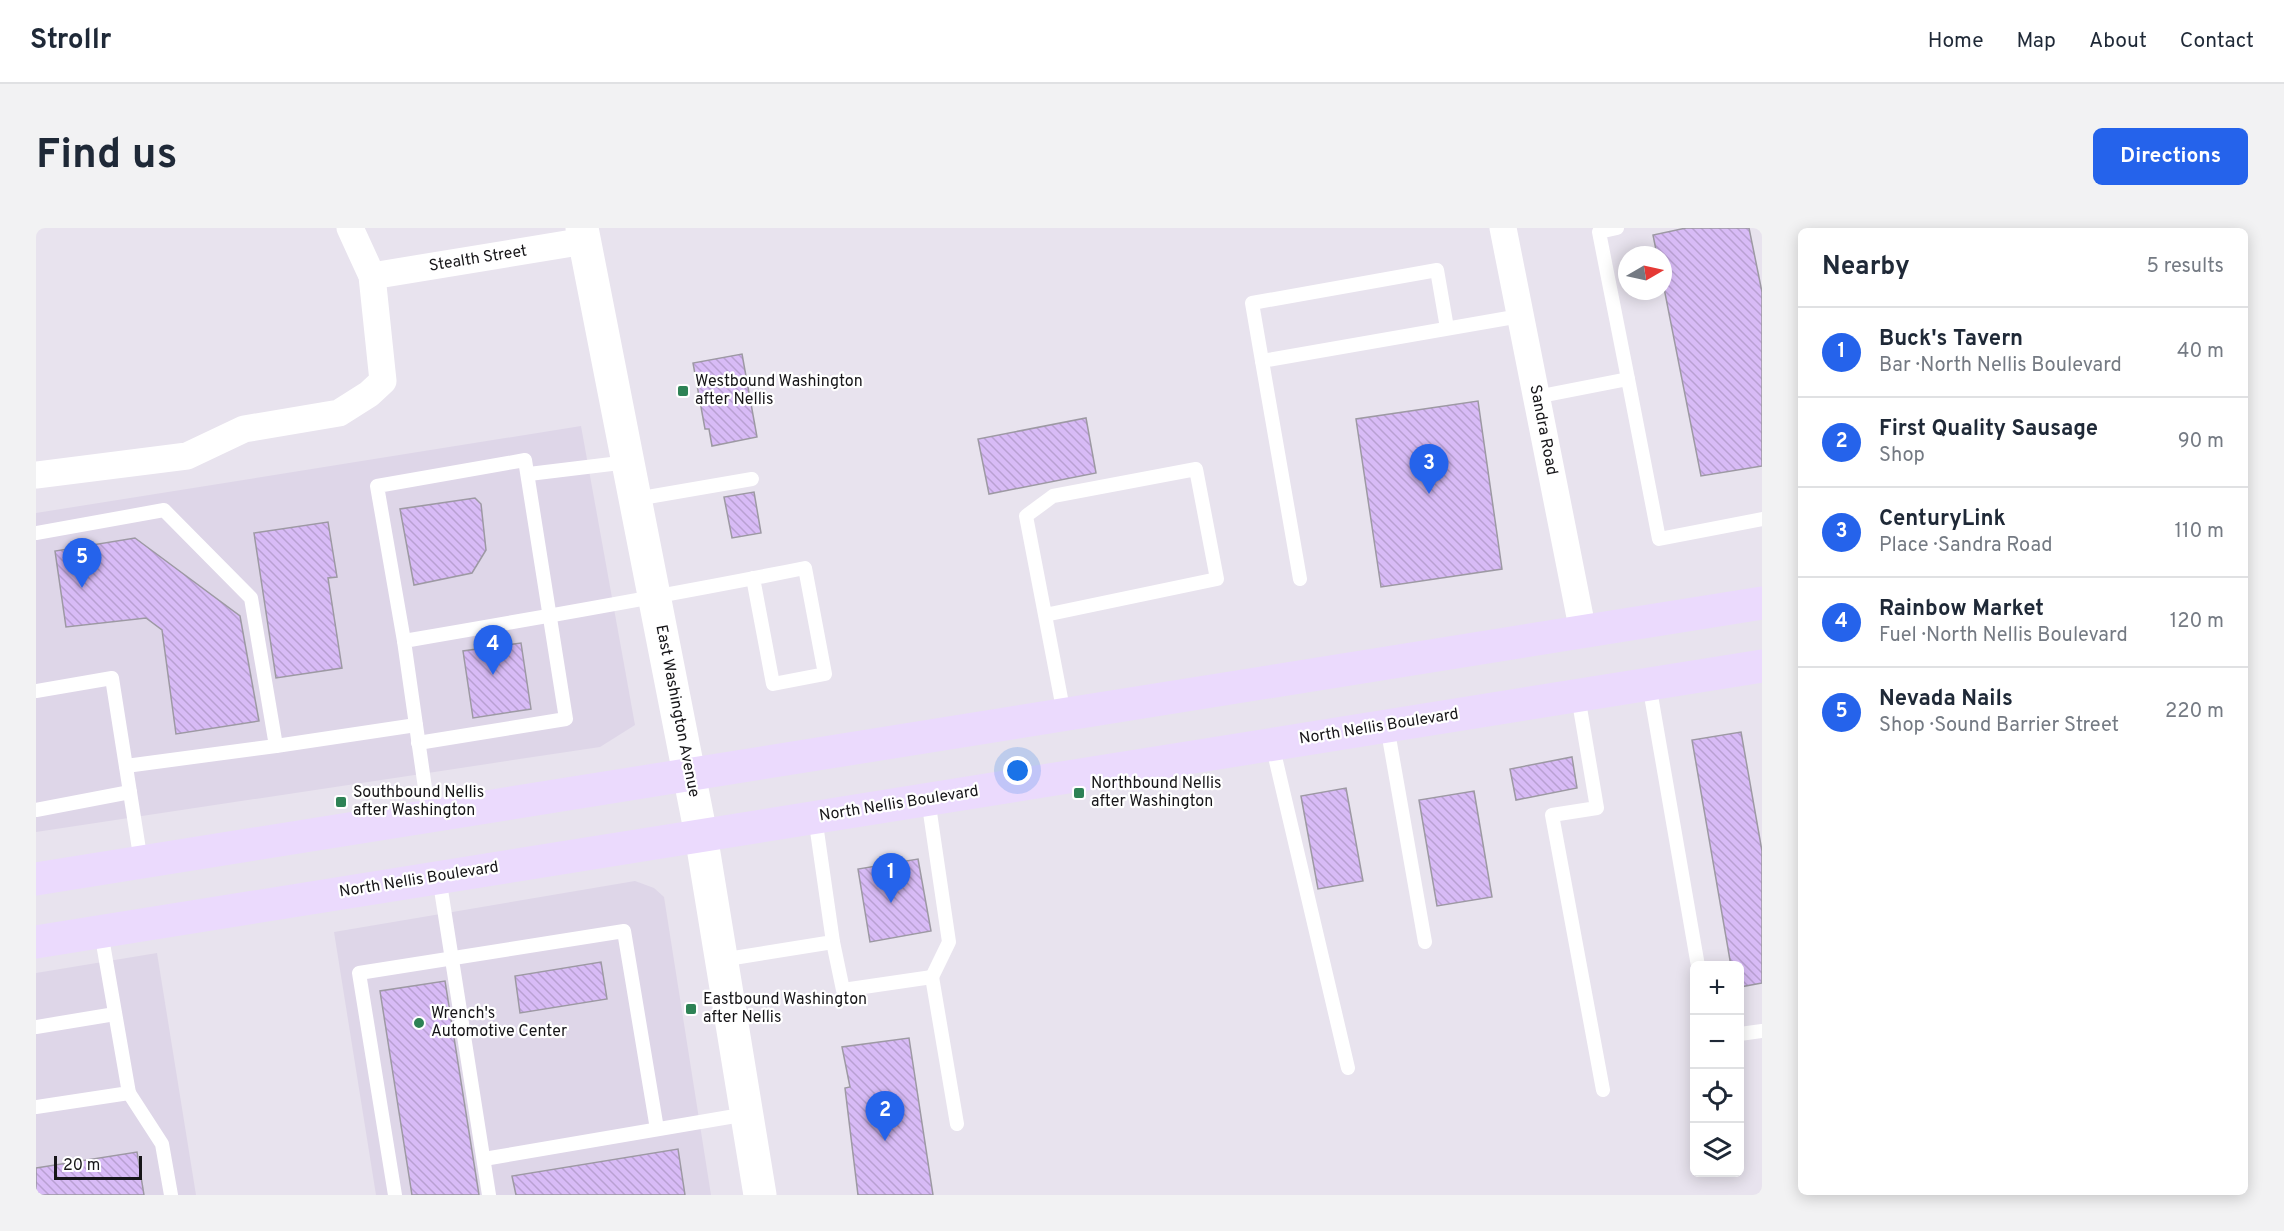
<!DOCTYPE html>
<meta charset="utf-8">
<style>
:root{--surface:#fff;--page:#f2f2f3;--text:#1f2937;--muted:#747a83;--line:#e0e1e3;--accent:#2563eb}
body{margin:0;font-family:Overpass,sans-serif;background:var(--page);color:var(--text)}
.controls{position:absolute;right:18px;bottom:18px;display:grid;overflow:hidden;border-radius:9px;box-shadow:0 3px 15px #0003}
.controls button{width:54px;height:54px;display:grid;place-items:center;padding:0;border:0;border-bottom:2px solid var(--line);background:var(--surface);color:var(--text);font:30px sans-serif}
.compass{position:absolute;left:1582px;top:18px;width:54px;height:54px;border-radius:50%;background:var(--surface);box-shadow:0 3px 15px #0003;rotate:81deg}
.scale{position:absolute;left:18px;bottom:15px;width:88px;box-sizing:border-box;padding-left:6px;border:3px solid #171619;border-top:0;font-size:16px;line-height:21px;white-space:nowrap;color:#171619;-webkit-text-stroke:4px #fff;paint-order:stroke}
.you{position:absolute;left:982px;top:543px;width:21px;height:21px;margin:-15px;border:4px solid #fff;border-radius:50%;background:#1a73e8;box-shadow:0 0 0 9px #1a73e833}
.badge{display:grid;place-items:center;width:39px;height:39px;border-radius:50%;background:var(--accent);color:#fff;font-size:20px;font-weight:700}
.pin{position:absolute;translate:-50% -50px;filter:drop-shadow(0 2px 3px #0008)}
.pin::after{content:'';position:absolute;top:32px;width:21px;height:18px;background:inherit;clip-path:polygon(0 0,100% 0,50% 100%)}
.list{margin:0;padding:0;list-style:none}
h2{display:flex;justify-content:space-between;align-items:center;height:78px;margin:0;padding:0 24px;font-size:26px}
h2 small{font-size:20px;font-weight:400;color:var(--muted)}
.list li{display:grid;grid-template-columns:39px 1fr auto;gap:18px;align-items:center;box-sizing:border-box;height:90px;padding:0 24px;border-top:2px solid var(--line)}
.list b{display:block;font-size:22px;white-space:nowrap}
.list p{margin:0;font-size:20px;white-space:nowrap;color:var(--muted)}
.list em{font-size:20px;font-style:normal;color:var(--muted)}
.icon{flex:none;width:33px;height:33px;fill:none;stroke:currentColor;stroke-width:2;stroke-linecap:round;stroke-linejoin:round}
.map{position:relative;flex:none;width:1726px;height:967px;overflow:hidden;border-radius:9px}
header{display:flex;align-items:center;gap:36px;box-sizing:border-box;height:84px;padding:0 30px;background:var(--surface);border-bottom:2px solid var(--line)}
header strong{font-size:28px}
nav{display:flex;gap:33px;margin-inline-start:auto;font-size:21px}
.intro{display:flex;align-items:center;justify-content:space-between;box-sizing:border-box;height:144px;padding:0 36px}
h1{margin:0;font-size:42px}
.button{padding:15px 27px;border-radius:9px;background:var(--accent);color:#fff;font-size:21px;font-weight:700}
main{display:flex;gap:36px;padding:0 36px}
aside{flex:1;background:var(--surface);border-radius:9px;box-shadow:0 3px 15px #0003}
.map>svg:first-child{display:block}
</style>
<header>
<strong>Strollr</strong>
<nav><a>Home</a><a>Map</a><a>About</a><a>Contact</a></nav>
</header>
<div class="intro"><h1>Find us</h1><a class="button">Directions</a></div>
<main>
<div class="map">
<svg width="1726" height="967" viewBox="0 0 1726 967">
<defs>
<pattern id="building-back-hatch" width="6" height="6" patternUnits="userSpaceOnUse" patternTransform="scale(1.5)"><rect width="6" height="6" fill="#d8bbf6"/><path d="M-1 5l2 2M0 0l6 6M5-1l2 2" fill="none" stroke="#b9a0d2"/></pattern>
</defs>
<rect width="100%" height="100%" fill="#e8e3ee"/>
<g fill="#ded6e8">
<path d="M 545,198 L 599,497 L 564,519 L 0,604 L 0,285 Z"/>
<path d="M 599,653 L 618,660 L 628,669 L 675,967 L 340,967 L 298,704 Z"/>
<path d="M 121,725 L 160,967 L 0,967 L 0,745 Z"/>
</g>
<g fill="url(#building-back-hatch)" stroke="#9d99a3" stroke-width="1.5">
<path d="M 1650,0 L 1713,0 L 1726,64 L 1726,238 L 1665,248 L 1627,55 L 1627,27 L 1621,27 L 1617,7 Z"/>
<path d="M 706,126 L 721,209 L 676,218 L 673,201 L 669,201 L 657,135 Z"/>
<path d="M 1442,173 L 1466,341 L 1345,359 L 1320,191 Z"/>
<path d="M 1050,190 L 1060,245 L 953,266 L 942,211 Z"/>
<path d="M 718,264 L 725,305 L 696,310 L 688,269 Z"/>
<path d="M 439,270 L 445,276 L 450,322 L 436,345 L 378,357 L 364,281 Z"/>
<path d="M 292,294 L 301,349 L 292,350 L 306,440 L 240,450 L 218,305 Z"/>
<path d="M 99,310 L 204,388 L 223,493 L 140,506 L 126,402 L 110,390 L 30,399 L 19,323 Z"/>
<path d="M 485,415 L 495,481 L 437,490 L 427,423 Z"/>
<path d="M 1705,504 L 1726,623 L 1726,755 L 1704,759 L 1704,738 L 1695,738 L 1656,512 Z"/>
<path d="M 1536,529 L 1541,560 L 1480,572 L 1474,541 Z"/>
<path d="M 1310,560 L 1327,653 L 1282,661 L 1265,568 Z"/>
<path d="M 1438,563 L 1456,669 L 1401,678 L 1383,572 Z"/>
<path d="M 882,631 L 895,703 L 834,714 L 822,641 Z"/>
<path d="M 565,734 L 571,771 L 484,785 L 479,748 Z"/>
<path d="M 409,753 L 443,967 L 376,967 L 344,763 Z"/>
<path d="M 873,810 L 897,967 L 822,967 L 809,860 L 814,859 L 806,819 Z"/>
<path d="M 642,921 L 649,967 L 480,967 L 476,948 Z"/>
<path d="M 101,924 L 108,967 L 0,967 L 0,940 Z"/>
</g>
<g fill="none" stroke-linecap="round" stroke-linejoin="round">
<g stroke="#fff" stroke-width="14">
<path d="M 1581,0 L 1563,4 L 1592,151"/>
<path d="M 1226,133 L 1216,75 L 1401,42 L 1411,100"/>
<path d="M 1500,169 L 1592,151 L 1623,311 L 1726,291"/>
<path d="M 493,246 L 592,234"/>
<path d="M 600,271 L 716,251"/>
<path d="M 0,305 L 128,282 L 215,370 L 240,518 L 90,538"/>
<path d="M 1264,351 L 1226,133 L 1484,88"/>
<path d="M 1009,387 L 1181,351 L 1160,241 L 1017,268 L 990,288 L 1028,486"/>
<path d="M 368,413 L 341,258 L 489,232 L 530,491 L 382,515"/>
<path d="M 1613,456 L 1662,738"/>
<path d="M 0,463 L 76,450 L 105,634"/>
<path d="M 1542,468 L 1561,580 L 1516,587 L 1567,862"/>
<path d="M 1351,498 L 1389,714"/>
<path d="M 1236,516 L 1312,840"/>
<path d="M 240,518 L 380,497"/>
<path d="M 892,571 L 913,714 L 896,749"/>
<path d="M 0,582 L 94,564"/>
<path d="M 393,588 L 368,413 C 502,390 635,367 769,340 L 789,446 L 737,456 L 717,350"/>
<path d="M 403,649 L 453,967"/>
<path d="M 797,714 L 807,762 L 896,749 L 921,896"/>
<path d="M 685,732 L 797,714 L 779,589"/>
<path d="M 0,799 L 79,786"/>
<path d="M 1704,806 L 1726,803"/>
<path d="M 93,865 L 126,916 L 135,967"/>
<path d="M 0,879 L 93,865 L 65,704"/>
<path d="M 448,931 L 711,886"/>
<path d="M 359,967 L 323,745 L 588,703 L 621,901"/>
</g>
<g stroke="#fff" stroke-width="27">
<path d="M 1467,0 L 1547,404"/>
<path d="M 336,48 L 549,13"/>
<path d="M 0,247 L 151,228 L 208,201 L 303,185 L 333,166 L 347,153 L 336,48 L 314,0"/>
</g>
<path stroke="#fff" stroke-width="33" d="M 546,0 L 665,607 L 724,967"/>
<g stroke="#ebdafd" stroke-width="33">
<path d="M 0,651 L 1726,375"/>
<path d="M 0,714 L 1726,438"/>
</g>
</g>
<g fill="#2d8255" stroke="#fff" stroke-width="2">
<rect x="641" y="157" width="12" height="12" rx="3"/>
<rect x="1037" y="559" width="12" height="12" rx="3"/>
<rect x="299" y="568" width="12" height="12" rx="3"/>
<rect x="649" y="775" width="12" height="12" rx="3"/>
<circle cx="383" cy="795" r="6"/>
</g>
<g text-anchor="middle" dominant-baseline="central" stroke-width="4.5" stroke-linejoin="round" paint-order="stroke">
<g font-size="16" fill="#171619" stroke="#fff">
<text transform="translate(442 31) rotate(-9)">Stealth Street</text>
<text transform="translate(1507 202) rotate(79)">Sandra Road</text>
<text transform="translate(641 483) rotate(79)">East Washington Avenue</text>
<text transform="translate(1343 499) rotate(-9)">North Nellis Boulevard</text>
<text transform="translate(863 576) rotate(-9)">North Nellis Boulevard</text>
<text transform="translate(383 652) rotate(-9)">North Nellis Boulevard</text>
</g>
<g font-size="16" fill="#171619" stroke="#fff" text-anchor="start">
<text x="659" y="154">Westbound Washington<tspan x="659" dy="18">after Nellis</tspan></text>
<text x="1055" y="556">Northbound Nellis<tspan x="1055" dy="18">after Washington</tspan></text>
<text x="317" y="565">Southbound Nellis<tspan x="317" dy="18">after Washington</tspan></text>
<text x="667" y="772">Eastbound Washington<tspan x="667" dy="18">after Nellis</tspan></text>
<text x="395" y="786">Wrench's<tspan x="395" dy="18">Automotive Center</tspan></text>
</g>
</g>
</svg>
<div class="controls">
<button>+</button>
<button>−</button>
<button><svg class="icon" aria-label="locate" viewBox="0 0 24 24"><circle cx="12" cy="12" r="6"/><path d="M12 2v4M12 18v4M2 12h4M18 12h4"/></svg></button>
<button><svg class="icon" aria-label="layers" viewBox="0 0 24 24"><path d="M12 4l9 5-9 5-9-5zM3 14l9 5 9-5"/></svg></button>
</div>
<svg class="compass" viewBox="-18 -18 36 36"><path d="M0-13l5 13h-10z" fill="#e53935"/><path d="M0 13l5-13h-10z" fill="#747a83"/></svg>
<div class="scale">20 m</div>
<div class="you"></div>
<div class="pin badge" style="left:855px;top:675px">1</div>
<div class="pin badge" style="left:849px;top:913px">2</div>
<div class="pin badge" style="left:1393px;top:266px">3</div>
<div class="pin badge" style="left:457px;top:447px">4</div>
<div class="pin badge" style="left:46px;top:360px">5</div>
</div>
<aside>
<h2>Nearby<small>5 results</small></h2>
<ul class="list">
<li><span class="badge">1</span><div><b>Buck's Tavern</b><p>Bar · North Nellis Boulevard</p></div><em>40 m</em></li>
<li><span class="badge">2</span><div><b>First Quality Sausage</b><p>Shop</p></div><em>90 m</em></li>
<li><span class="badge">3</span><div><b>CenturyLink</b><p>Place · Sandra Road</p></div><em>110 m</em></li>
<li><span class="badge">4</span><div><b>Rainbow Market</b><p>Fuel · North Nellis Boulevard</p></div><em>120 m</em></li>
<li><span class="badge">5</span><div><b>Nevada Nails</b><p>Shop · Sound Barrier Street</p></div><em>220 m</em></li>
</ul>
</aside>
</main>
